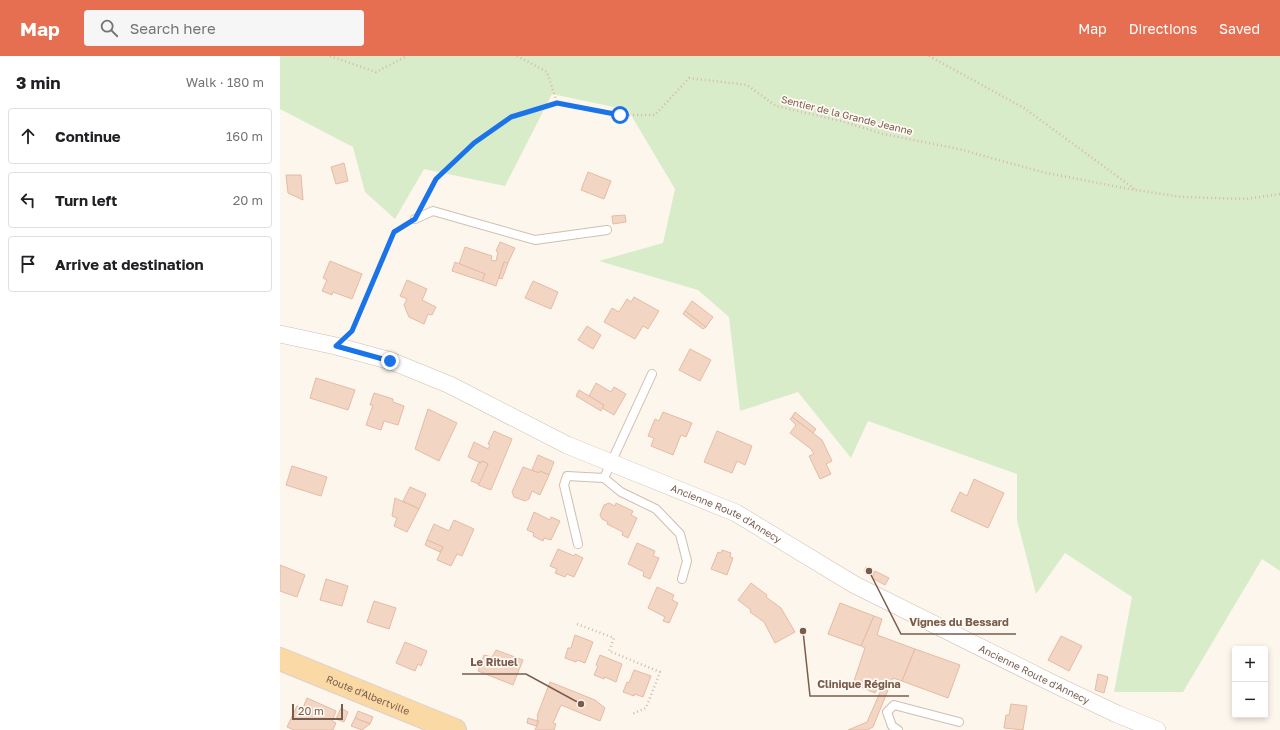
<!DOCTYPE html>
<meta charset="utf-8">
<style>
:root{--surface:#fff;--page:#f6f6f6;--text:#202124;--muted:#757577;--line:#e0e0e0;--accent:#e76f51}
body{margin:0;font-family:"Golos Text",sans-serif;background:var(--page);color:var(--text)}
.controls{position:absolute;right:12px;bottom:12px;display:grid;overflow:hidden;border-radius:4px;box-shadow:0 2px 6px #0003}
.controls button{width:36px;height:36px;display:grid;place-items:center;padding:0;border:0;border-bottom:1px solid var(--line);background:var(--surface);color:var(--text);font:20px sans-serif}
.scale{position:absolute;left:12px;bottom:10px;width:51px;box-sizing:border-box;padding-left:4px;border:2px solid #7a5c4d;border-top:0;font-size:11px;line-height:14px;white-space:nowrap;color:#7a5c4d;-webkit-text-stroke:3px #fffaf3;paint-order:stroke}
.stop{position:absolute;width:12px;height:12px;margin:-9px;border:3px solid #1a73e8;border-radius:50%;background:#fff}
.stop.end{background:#1a73e8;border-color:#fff;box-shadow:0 1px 4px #0008}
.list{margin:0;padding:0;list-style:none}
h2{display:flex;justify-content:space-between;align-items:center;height:52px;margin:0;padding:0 16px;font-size:17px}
h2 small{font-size:13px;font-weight:400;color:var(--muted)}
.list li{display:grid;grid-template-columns:26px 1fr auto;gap:12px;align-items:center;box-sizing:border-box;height:56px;margin:0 8px 8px;padding:0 8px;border:1px solid var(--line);border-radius:4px}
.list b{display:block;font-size:15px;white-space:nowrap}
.list em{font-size:13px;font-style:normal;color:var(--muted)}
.icon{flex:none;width:22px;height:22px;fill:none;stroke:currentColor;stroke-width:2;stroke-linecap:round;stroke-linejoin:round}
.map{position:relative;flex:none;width:1000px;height:674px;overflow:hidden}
header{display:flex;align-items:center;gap:24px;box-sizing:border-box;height:56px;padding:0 20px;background:var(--accent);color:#fff}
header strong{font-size:19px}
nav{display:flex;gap:22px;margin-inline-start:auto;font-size:14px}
.search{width:280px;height:36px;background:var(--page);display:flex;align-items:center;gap:10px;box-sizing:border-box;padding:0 14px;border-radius:4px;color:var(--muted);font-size:15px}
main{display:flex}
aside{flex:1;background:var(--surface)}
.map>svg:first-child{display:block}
</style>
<header>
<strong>Map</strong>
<div class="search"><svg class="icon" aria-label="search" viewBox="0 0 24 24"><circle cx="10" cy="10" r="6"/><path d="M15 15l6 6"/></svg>Search here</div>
<nav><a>Map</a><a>Directions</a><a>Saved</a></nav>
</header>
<main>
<aside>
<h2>3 min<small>Walk · 180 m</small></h2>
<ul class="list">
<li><svg class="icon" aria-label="ahead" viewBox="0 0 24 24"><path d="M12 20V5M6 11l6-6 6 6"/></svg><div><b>Continue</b></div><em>160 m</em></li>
<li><svg class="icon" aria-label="left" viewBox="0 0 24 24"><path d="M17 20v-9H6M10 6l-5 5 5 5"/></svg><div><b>Turn left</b></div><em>20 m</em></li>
<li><svg class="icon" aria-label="arrive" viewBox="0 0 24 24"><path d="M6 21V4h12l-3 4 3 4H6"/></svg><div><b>Arrive at destination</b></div></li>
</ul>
</aside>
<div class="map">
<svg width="1000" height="674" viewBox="0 0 1000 674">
<rect width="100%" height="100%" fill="#fdf6ec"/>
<path fill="#d8ecc9" d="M 0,0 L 1000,0 L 1000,515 L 982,503 L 903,636 L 834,636 L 852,541 L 785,497 L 756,538 L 737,464 L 737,418 L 588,365 L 571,402 L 518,336 L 460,355 L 449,261 L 418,234 L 319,205 L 383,187 L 395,133 L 348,54 L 272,38 L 225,130 L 144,113 L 115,163 L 85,136 L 73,91 L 0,53 Z"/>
<g fill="#f3d5c3" stroke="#e6bba3">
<path d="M 64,107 L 68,125 L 56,128 L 51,111 Z"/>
<path d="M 308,116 L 331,125 L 324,143 L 301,134 Z"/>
<path d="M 6,119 L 21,119 L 23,144 L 8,137 Z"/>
<path d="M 345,159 L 346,166 L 333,168 L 332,160 Z"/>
<path d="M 220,186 L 235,192 L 228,207 L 224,206 L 216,230 L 202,225 L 205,218 L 179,208 L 185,191 L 212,200 L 211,204 L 216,205 L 218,196 L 216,195 Z"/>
<path d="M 50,205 L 82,218 L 72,243 L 53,236 L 52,239 L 42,235 L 47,224 L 43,222 Z"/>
<path d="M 175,206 L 205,218 L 202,225 L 172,215 Z"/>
<path d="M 224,206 L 228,207 L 222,223 L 219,222 Z"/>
<path d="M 127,224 L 147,233 L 142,244 L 156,251 L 152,259 L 148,258 L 144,268 L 129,261 L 124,249 L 127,243 L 120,240 Z"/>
<path d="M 253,225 L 278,236 L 271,253 L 245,242 Z"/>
<path d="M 354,241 L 379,255 L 368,273 L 363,270 L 355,283 L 324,266 L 332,252 L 339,256 L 347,243 L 351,246 Z"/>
<path d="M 412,245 L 433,261 L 426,271 L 405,255 Z"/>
<path d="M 405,255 L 426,271 L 423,273 L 403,258 Z"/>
<path d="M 307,270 L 321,279 L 313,293 L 298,284 Z"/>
<path d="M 410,293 L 431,304 L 420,325 L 399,314 Z"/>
<path d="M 36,322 L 75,334 L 68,354 L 30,342 Z"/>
<path d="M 316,327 L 331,336 L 334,331 L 346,338 L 334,359 L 322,352 L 324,349 L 309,340 Z"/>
<path d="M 299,334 L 324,349 L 321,355 L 296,340 Z"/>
<path d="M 94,337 L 113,343 L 113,346 L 124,350 L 118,369 L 104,365 L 101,374 L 86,369 L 93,349 L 90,349 Z"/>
<path d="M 148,353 L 177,367 L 159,405 L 135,393 Z"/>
<path d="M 383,356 L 412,367 L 406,381 L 401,379 L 393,399 L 371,390 L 374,382 L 368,380 L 375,363 L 379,365 Z"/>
<path d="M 515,356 L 536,373 L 533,377 L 512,361 Z"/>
<path d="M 512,361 L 542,384 L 552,405 L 546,408 L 551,418 L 540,423 L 529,400 L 534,398 L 531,393 L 510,377 L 516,369 L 510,363 Z"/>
<path d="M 214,375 L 232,383 L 211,434 L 198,429 L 208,408 L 202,405 L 201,407 L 188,401 L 194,386 L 208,393 L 210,389 L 208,388 Z"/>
<path d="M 437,375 L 472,390 L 465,409 L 457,405 L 452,417 L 424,406 Z"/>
<path d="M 258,399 L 274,406 L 269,419 L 260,415 L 259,417 L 252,414 Z"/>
<path d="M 202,405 L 208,408 L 199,428 L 191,425 L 199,406 L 201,407 Z"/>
<path d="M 12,410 L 47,421 L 41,440 L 6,429 Z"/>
<path d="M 243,411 L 259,417 L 260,415 L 269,419 L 260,439 L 252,435 L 249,443 L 245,445 L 234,441 L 232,436 Z"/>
<path d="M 694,423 L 724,437 L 708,472 L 671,455 L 680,436 L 687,440 Z"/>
<path d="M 130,431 L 146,438 L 139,453 L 123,445 Z"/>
<path d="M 115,442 L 139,453 L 127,476 L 114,470 L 117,462 L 112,460 Z"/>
<path d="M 329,447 L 335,450 L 336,447 L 353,455 L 351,459 L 357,462 L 348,482 L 342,479 L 343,476 L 327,468 L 328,466 L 322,463 L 320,459 L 324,449 Z"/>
<path d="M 254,456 L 270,464 L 271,461 L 280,465 L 271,484 L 264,482 L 263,485 L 253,480 L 254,477 L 247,474 Z"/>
<path d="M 174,464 L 194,473 L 182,500 L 177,498 L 171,510 L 157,504 L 163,491 L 147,484 L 154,468 L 169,475 Z"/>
<path d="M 147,484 L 163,491 L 160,496 L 145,489 Z"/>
<path d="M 357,487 L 375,495 L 373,500 L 379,502 L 370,523 L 363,520 L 364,516 L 348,508 Z"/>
<path d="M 278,493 L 294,500 L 295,498 L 303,502 L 294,521 L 287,518 L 285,521 L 275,517 L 277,513 L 270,510 Z"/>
<path d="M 442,494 L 451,497 L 450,501 L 453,502 L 447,519 L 431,513 L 438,496 L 441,497 Z"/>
<path d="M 0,509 L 25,519 L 17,541 L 0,535 Z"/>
<path d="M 586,511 L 594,515 L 591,520 L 584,515 Z"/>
<path d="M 595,515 L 609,522 L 605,529 L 592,522 Z"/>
<path d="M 46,523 L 68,530 L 62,550 L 40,544 Z"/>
<path d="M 471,527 L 487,539 L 486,541 L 501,552 L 515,576 L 495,587 L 484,566 L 470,556 L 471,554 L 458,544 Z"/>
<path d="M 377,531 L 394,539 L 392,544 L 398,547 L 389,567 L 383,565 L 385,561 L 368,552 Z"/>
<path d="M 94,545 L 116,552 L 109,573 L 87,566 Z"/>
<path d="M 560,547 L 594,560 L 581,590 L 548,578 Z"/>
<path d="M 594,560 L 602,563 L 597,579 L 635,593 L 622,625 L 613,622 L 608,634 L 598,631 L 595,637 L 573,628 L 585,592 L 581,590 Z"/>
<path d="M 295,579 L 313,586 L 305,607 L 297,604 L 296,606 L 285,602 L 288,592 L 291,592 Z"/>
<path d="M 781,580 L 802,590 L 789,615 L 768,604 Z"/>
<path d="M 125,586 L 147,595 L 141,610 L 138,608 L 135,615 L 116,607 Z"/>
<path d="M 635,593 L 680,609 L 668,642 L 622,625 Z"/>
<path d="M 216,594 L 243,604 L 233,629 L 198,615 L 204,599 L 212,601 Z"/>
<path d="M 320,599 L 342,608 L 336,626 L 325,621 L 324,623 L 314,619 L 318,610 L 316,609 Z"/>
<path d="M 354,614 L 371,620 L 363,641 L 355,638 L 354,640 L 343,636 L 347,626 L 349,627 Z"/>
<path d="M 818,618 L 828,621 L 824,637 L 815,634 Z"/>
<path d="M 270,626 L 315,644 L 325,652 L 320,665 L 281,649 L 273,667 L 276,668 L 274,674 L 255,674 L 259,665 L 257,664 L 258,661 L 257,660 Z"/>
<path d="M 602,632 L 608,634 L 593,671 L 587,674 L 568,674 L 587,666 Z"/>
<path d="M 27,642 L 56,655 L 52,665 L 56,667 L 53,674 L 14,674 L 7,671 L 17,650 L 23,652 Z"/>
<path d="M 731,648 L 747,650 L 743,674 L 724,672 L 726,659 L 729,659 Z"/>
<path d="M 61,652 L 68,656 L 64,666 L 56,663 Z"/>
<path d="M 78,655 L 93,661 L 90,668 L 75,662 Z"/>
<path d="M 75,662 L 90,668 L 82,674 L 71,670 Z"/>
<path d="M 248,662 L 258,665 L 256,670 L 247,667 Z"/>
</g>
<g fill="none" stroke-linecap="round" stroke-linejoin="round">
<defs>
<g id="service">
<path d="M 135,163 L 153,155 L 255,184 L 327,174"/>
<path d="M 372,318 L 324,422 L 341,436 L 376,453 L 400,478 L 407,505 L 402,523"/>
<path d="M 298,488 L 284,429 L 287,420 L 324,422"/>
<path d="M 618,674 L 612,670 L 607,656 L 614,649 L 679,666"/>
</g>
<g id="minor">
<path id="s1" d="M 0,278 L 56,290 L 111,305 L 170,329 L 287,389 L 456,457 L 575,529 L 774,628 L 837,658 L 877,674"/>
</g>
<g id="primary">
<path id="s2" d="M 0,603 L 175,674"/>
</g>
</defs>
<use href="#service" stroke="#d1beb0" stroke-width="10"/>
<use href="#minor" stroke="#d1beb0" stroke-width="18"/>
<use href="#primary" stroke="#dad1cd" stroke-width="24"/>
<g stroke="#d9b8a5" stroke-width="2.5" stroke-dasharray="1 3" stroke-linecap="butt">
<path d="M 50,0 L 96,16 L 127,0"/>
<path d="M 237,0 L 267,16 L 277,47"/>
<path d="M 649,0 L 744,52 L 856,134"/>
<path d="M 144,145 L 156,123 L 194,87 L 231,61 L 277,47 L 340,59 L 375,59 L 409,22 L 467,29 L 496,50 L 561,65 L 603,78 L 679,93 L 762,116 L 849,133 L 902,141 L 966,143 L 1000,138"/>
<path d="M 71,276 L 114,176 L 125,169"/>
<path d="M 297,568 L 334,582 L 329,595 L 380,616 L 366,652 L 352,658"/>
</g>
<use href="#service" stroke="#fff" stroke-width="8"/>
<use href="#minor" stroke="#fff" stroke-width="17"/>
<use href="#primary" stroke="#fbd9a5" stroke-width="22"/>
</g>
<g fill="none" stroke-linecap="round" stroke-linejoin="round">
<path stroke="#1a73e8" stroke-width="5" d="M 110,305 L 56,290 L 72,275 L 114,176 L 135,163 L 156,123 L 194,87 L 231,61 L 277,47 L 340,59"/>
</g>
<g text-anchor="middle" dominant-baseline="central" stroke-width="3.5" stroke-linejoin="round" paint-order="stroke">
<g font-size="10" fill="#7a5c4d" stroke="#fffaf3">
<text transform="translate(567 59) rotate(14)">Sentier de la Grande Jeanne</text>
<text stroke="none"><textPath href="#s1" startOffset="483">Ancienne Route d'Annecy</textPath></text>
<text stroke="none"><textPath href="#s1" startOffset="831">Ancienne Route d'Annecy</textPath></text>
<text stroke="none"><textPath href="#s2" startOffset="95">Route d'Albertville</textPath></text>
</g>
</g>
<path fill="none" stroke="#7a5c4d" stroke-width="1.5" d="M589 515L621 578H736M301 648L246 618H182M523 575L530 640H629"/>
<g fill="#7a5c4d" stroke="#fffaf3" stroke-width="1.5">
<circle cx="589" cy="515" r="4"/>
<circle cx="301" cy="648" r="4"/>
<circle cx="523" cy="575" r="4"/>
</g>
<g font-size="11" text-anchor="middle" font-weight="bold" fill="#7a5c4d" stroke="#fffaf3" stroke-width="3.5" stroke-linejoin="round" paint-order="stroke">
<text x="679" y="570">Vignes du Bessard</text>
<text x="214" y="610">Le Rituel</text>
<text x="579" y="632">Clinique Régina</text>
</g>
</svg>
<div class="controls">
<button>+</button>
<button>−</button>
</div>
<div class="scale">20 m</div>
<div class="stop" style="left:340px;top:59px"></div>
<div class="stop end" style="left:110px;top:305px"></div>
</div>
</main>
